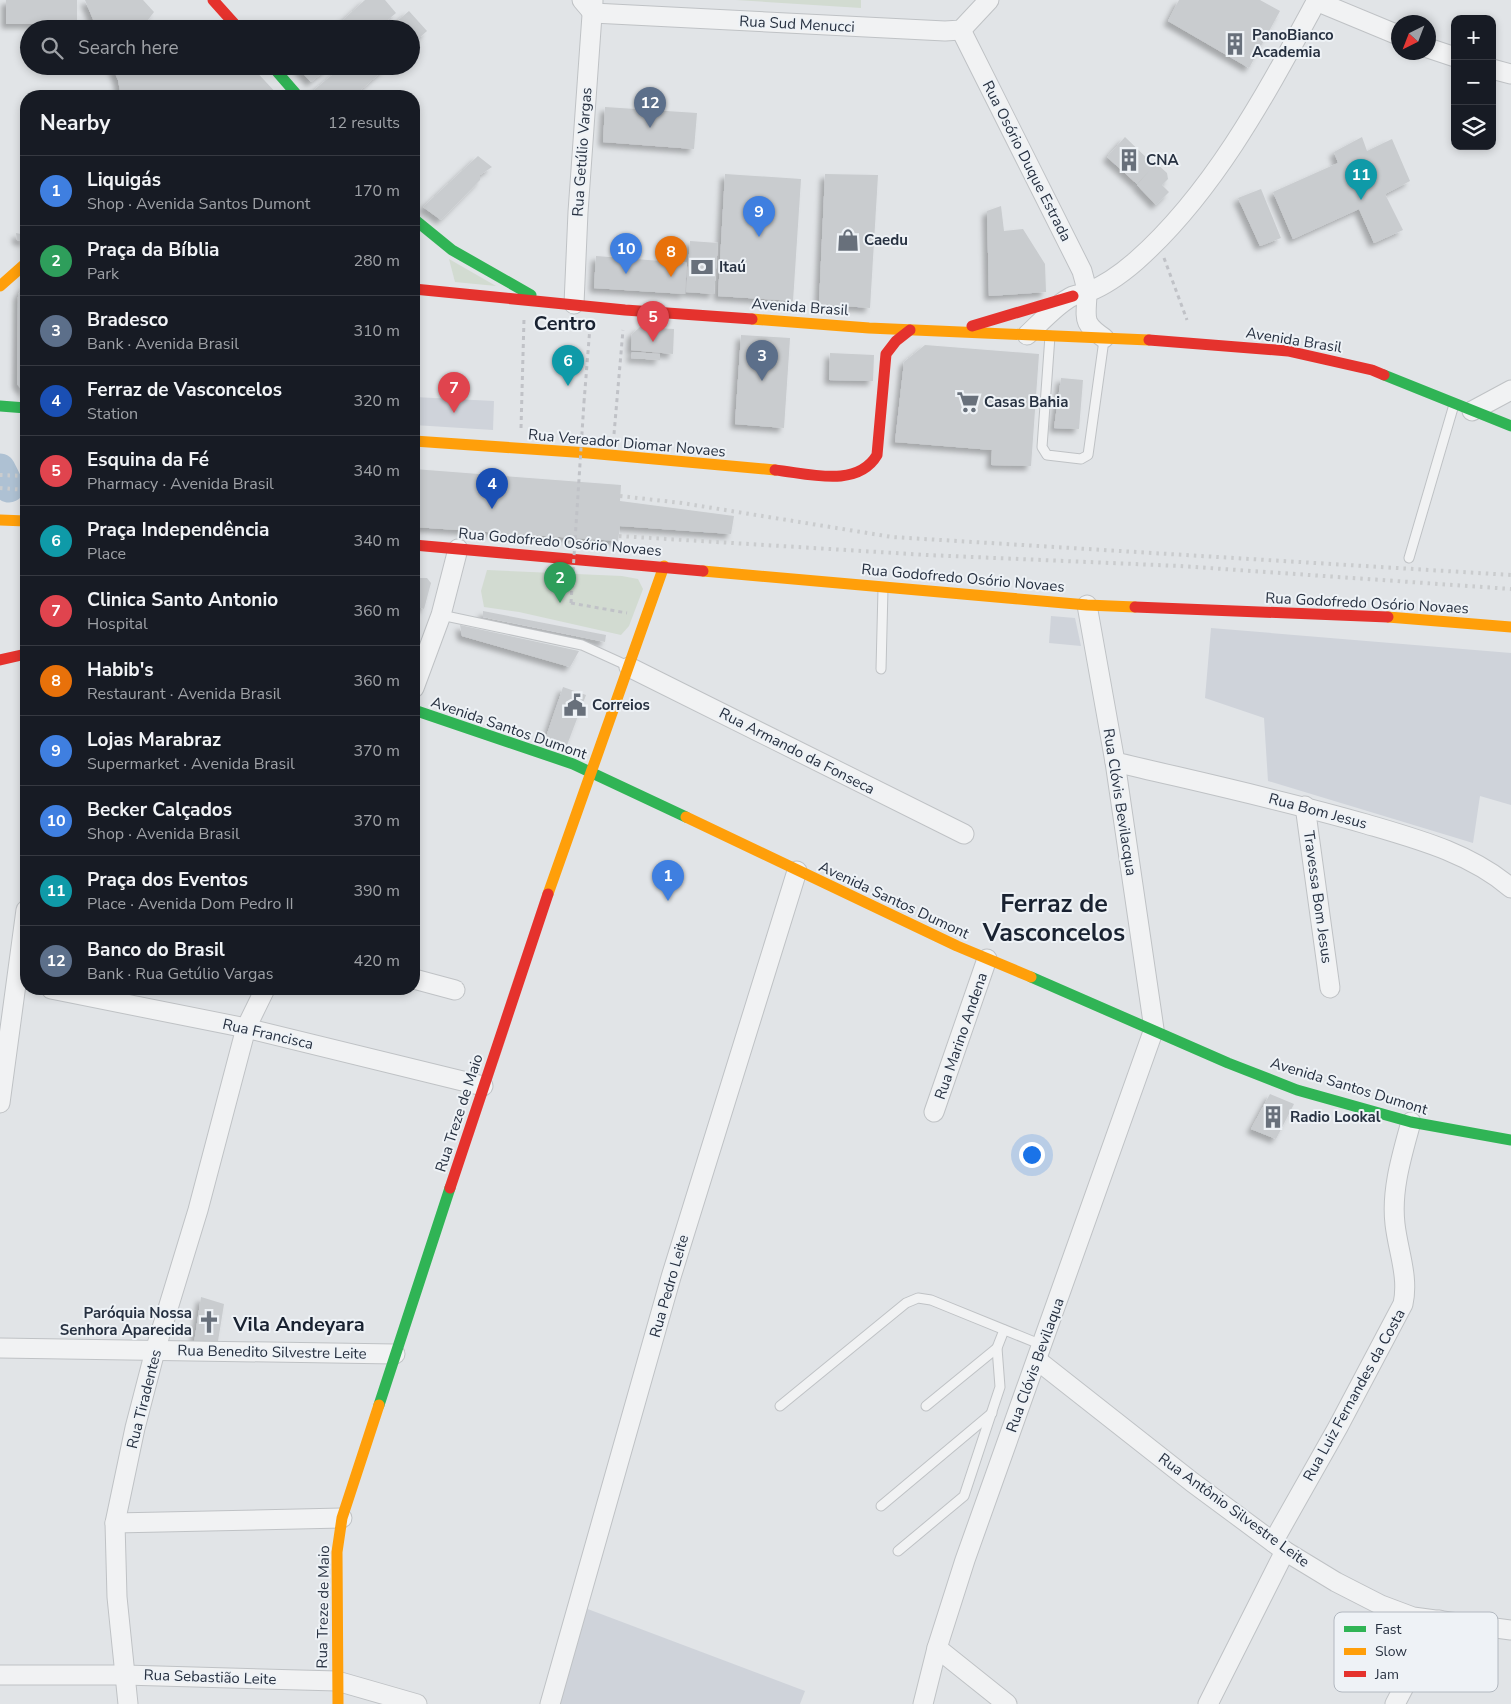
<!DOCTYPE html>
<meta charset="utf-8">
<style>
:root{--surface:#171b24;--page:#242831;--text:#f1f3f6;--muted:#9ea1a6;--line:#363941;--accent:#68707b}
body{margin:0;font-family:"Nunito Sans",sans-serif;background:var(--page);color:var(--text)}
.controls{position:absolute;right:15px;top:15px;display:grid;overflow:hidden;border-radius:10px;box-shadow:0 2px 8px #0003}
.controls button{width:45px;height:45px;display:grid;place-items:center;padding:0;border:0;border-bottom:1px solid var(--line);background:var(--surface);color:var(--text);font:25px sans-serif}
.compass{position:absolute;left:1391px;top:15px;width:45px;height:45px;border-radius:50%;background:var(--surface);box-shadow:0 2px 8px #0003;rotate:222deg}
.you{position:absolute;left:1031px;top:1154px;width:18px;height:18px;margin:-12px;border:4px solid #fff;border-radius:50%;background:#1a73e8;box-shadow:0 0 0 8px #1a73e833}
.badge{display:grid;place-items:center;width:32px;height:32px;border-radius:50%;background:var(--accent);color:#fff;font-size:16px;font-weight:700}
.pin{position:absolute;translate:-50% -41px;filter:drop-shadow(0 1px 2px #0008)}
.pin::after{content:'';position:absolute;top:26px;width:18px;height:15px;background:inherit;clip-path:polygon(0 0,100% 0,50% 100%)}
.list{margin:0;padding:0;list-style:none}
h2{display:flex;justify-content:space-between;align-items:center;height:65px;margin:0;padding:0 20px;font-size:21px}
h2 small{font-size:16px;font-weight:400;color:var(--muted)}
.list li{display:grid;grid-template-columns:32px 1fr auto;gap:15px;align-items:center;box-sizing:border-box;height:70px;padding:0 20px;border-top:1px solid var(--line)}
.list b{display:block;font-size:19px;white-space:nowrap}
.list p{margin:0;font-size:16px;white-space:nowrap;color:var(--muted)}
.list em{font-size:16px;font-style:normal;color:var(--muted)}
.icon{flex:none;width:28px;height:28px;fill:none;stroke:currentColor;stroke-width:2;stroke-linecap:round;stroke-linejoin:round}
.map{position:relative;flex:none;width:1511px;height:1704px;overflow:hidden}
.search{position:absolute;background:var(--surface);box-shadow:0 2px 8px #0003;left:20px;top:20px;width:400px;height:55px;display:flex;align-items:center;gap:12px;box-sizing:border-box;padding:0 18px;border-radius:28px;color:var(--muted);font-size:19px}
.panel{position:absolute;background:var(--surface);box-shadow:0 2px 8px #0003;left:20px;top:90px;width:400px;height:905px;border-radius:20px}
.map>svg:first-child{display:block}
</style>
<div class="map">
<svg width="1511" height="1704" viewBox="0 0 1511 1704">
<defs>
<filter id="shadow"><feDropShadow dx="-4.5" dy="4.5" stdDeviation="2.5" flood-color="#0004"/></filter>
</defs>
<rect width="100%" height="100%" fill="#e1e4e7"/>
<g fill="#cfd3da">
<path d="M 414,397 L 494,401 L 493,430 L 414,425 Z"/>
<path d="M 1051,616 L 1075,618 L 1081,646 L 1049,643 Z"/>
<path d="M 1211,628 L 1511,653 L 1511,805 L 1480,796 L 1473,843 L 1268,781 L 1264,718 L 1205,698 Z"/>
<path d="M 585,1608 L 805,1691 L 800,1704 L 556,1704 Z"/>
</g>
<g fill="#d2dbd1">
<path d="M 736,0 L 861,0 L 861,8 Z"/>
<path d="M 449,259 L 496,286 L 455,282 Z"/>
<path d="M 487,570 L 622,576 L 638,579 L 643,589 L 629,626 L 621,635 L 519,612 L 484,607 L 481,591 Z"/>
</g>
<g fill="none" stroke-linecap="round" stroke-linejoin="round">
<path stroke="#aec1d3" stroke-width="31" d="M 0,469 L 9,487"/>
</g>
<g fill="#c9cccf" filter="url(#shadow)">
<rect x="6" y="0" width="71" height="24"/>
<path d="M 85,0 L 143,0 L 154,12 L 141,29 L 97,29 Z"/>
<path d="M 365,0 L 385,0 L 396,13 L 377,29 L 333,29 Z"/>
<path d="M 1179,0 L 1260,0 L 1280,11 L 1249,68 L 1168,21 Z"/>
<path d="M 409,11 L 427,31 L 411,45 L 411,29 L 388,29 Z"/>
<path d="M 112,66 L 251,66 L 279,96 L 121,96 L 118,80 Z"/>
<path d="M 296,66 L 331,66 L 311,82 Z"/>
<path d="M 343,66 L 388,66 L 354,96 L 320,96 L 314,90 Z"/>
<path d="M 605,107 L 697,113 L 694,149 L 603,142 Z"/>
<path d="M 1125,137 L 1152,163 L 1154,161 L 1167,173 L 1168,179 L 1162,185 L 1169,192 L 1156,205 L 1137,185 L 1149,171 L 1137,184 L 1107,157 Z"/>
<path d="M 1362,137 L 1367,151 L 1392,139 L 1410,181 L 1385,194 L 1403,230 L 1374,243 L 1359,209 L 1293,239 L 1273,192 L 1338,163 L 1334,152 Z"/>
<path d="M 478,156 L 492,167 L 480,175 L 480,180 L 441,220 L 423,207 Z"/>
<path d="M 725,174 L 801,179 L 793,301 L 718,296 Z"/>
<path d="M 825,174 L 878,175 L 870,308 L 819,304 Z"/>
<path d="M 1261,189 L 1281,238 L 1260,246 L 1238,198 Z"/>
<path d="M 1001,206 L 1004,231 L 1023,229 L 1045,264 L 1046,292 L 989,296 L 987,211 Z"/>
<path d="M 16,233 L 26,235 L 26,242 L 17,240 Z"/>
<path d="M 690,241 L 718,243 L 714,294 L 686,292 Z"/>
<path d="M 596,256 L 687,263 L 685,294 L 594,288 Z"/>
<path d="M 26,283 L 26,394 L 17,384 L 18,295 Z"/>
<path d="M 640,327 L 674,329 L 673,354 L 631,350 L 632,334 Z"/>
<path d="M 741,335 L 790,338 L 784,428 L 735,424 Z"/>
<path d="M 925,345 L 1039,354 L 1031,466 L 991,465 L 992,450 L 895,442 L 904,362 Z"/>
<path d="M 632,352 L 660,354 L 660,360 L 631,358 Z"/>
<path d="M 830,353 L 874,355 L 873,381 L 829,380 Z"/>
<path d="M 1061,378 L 1083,380 L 1079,429 L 1054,428 Z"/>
<path d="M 414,469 L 621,485 L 620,501 L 734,516 L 731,534 L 620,526 L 618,541 L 414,527 Z"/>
<path d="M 415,578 L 427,578 L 431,583 L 424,609 L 414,605 Z"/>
<path d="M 483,611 L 606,635 L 605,642 L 483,617 Z"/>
<path d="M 460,625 L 579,651 L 570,667 L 462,636 Z"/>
<path d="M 563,687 L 586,695 L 567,745 L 546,737 Z"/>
<path d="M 1270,1094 L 1294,1104 L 1276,1139 L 1251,1129 Z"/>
<path d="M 201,1297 L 224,1304 L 218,1341 L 194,1343 Z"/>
</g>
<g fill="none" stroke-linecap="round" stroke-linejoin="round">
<defs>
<g id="lane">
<path d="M 1050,336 L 1042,447 L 1047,455 L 1081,459 L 1088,455 L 1104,340"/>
<path d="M 1409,558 L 1453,408"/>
<path d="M 441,615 L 582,645 L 626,665"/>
<path d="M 881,669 L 883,589"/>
<path d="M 780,1406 L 906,1303 L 918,1298 L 931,1300 L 1042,1345"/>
<path d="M 926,1406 L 997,1348"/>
<path d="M 881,1506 L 992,1413"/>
<path d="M 898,1551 L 964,1496 L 1000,1387 L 997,1348 L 1004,1330"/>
</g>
<g id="street">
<path d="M 582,0 L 593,13 L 945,31 L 961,30 L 989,0"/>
<path d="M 1316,1 L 1398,35"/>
<path d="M 961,30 L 1082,271 C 1084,279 1087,287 1087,295 C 1086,319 1082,323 1104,338"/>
<path d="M 1428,48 L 1455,57"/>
<path d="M 1492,69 L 1511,74"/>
<path d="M 574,304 L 578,212 L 593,1"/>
<path d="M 1027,335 C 1039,324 1059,302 1073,296 C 1078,294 1084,294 1088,292 C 1106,285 1121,274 1136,261 C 1215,191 1267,92 1317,0"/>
<path d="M 1472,411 L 1511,390"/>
<path d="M 629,667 L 964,834"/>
<path d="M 414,688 L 441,615 L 458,549"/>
<path d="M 1115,762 C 1199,782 1283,800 1366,824 C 1417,839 1470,853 1511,888"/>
<path d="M 1305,806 L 1330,988"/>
<path d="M 414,979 L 455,990"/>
<path d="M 51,989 L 246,1028 L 483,1086"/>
<path d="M 0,1103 L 26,910"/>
<path d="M 934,1112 L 987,959"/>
<path d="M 0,1348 L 395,1354"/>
<path d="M 1037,1360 L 1192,1482 L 1285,1551 L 1336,1582 L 1381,1605 L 1413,1617 L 1511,1630"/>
<path d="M 115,1523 L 342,1518"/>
<path d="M 1273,1542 L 1338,1427 L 1403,1304 C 1409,1277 1398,1251 1395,1224 C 1391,1190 1402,1155 1411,1122"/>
<path d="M 937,1648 L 1007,1704"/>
<path d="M 0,1675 L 124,1675 L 337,1681 L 417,1704"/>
<path d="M 128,1704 L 117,1597 L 115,1523 L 135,1428 L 155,1351 L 198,1210 L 246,1028 L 265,989"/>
<path d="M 550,1704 L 671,1277 L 797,871"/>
<path d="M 923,1704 L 937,1648 L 965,1560 L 1154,1029 L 1115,762 L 1087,605"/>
<path d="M 1208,1704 L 1285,1551"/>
<path d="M 1395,1704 L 1439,1620"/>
</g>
</defs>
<use href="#lane" stroke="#bfc2c5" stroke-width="11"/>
<use href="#street" stroke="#bfc2c5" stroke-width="21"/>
<g stroke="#c0c2c7" stroke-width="3" stroke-dasharray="4 4" stroke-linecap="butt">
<path d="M 1164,258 L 1187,320"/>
<path d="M 584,402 L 590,327"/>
<path d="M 521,428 L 524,319"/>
<path d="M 614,434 L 623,330"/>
<path d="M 571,603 L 627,613"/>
</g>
<use href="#lane" stroke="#f1f2f3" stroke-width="9"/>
<use href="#street" stroke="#f1f2f3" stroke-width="19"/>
<g stroke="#30b455" stroke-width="11">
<path d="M 272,66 L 298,96"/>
<path d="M 414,219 L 452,250 L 531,295"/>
<path d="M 1384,375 L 1511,426"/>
<path d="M 0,406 L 26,408"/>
<path d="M 414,710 L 573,764 L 686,817"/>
<path d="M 1031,977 L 1228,1063 L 1297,1090 L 1411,1122 L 1511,1140"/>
<path d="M 379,1405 L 450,1188"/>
</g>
<g stroke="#ff9f0a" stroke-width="11">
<path d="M 0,286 L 25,264"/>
<path d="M 752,319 L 869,328 L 1149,340"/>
<path d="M 414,441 L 588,453 L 775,470"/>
<path d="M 0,520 L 26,521"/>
<path d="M 703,571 L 1087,605 L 1135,607"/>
<path d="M 1388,617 L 1511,627"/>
<path d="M 686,817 L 957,946 L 1031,977"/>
<path d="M 548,894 L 664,566"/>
<path d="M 338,1704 L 337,1552 L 342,1518 L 379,1405"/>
</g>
<g stroke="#e5322d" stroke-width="11">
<path d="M 213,0 L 239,29"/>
<path d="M 414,289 L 625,310 L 752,319"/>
<path d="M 972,326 L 1073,296"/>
<path d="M 1149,340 L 1288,351 L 1372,370 L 1384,375"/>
<path d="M 775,470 C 807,473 857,489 877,455 L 886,354 L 896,341 L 910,330"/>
<path d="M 414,545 L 703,571"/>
<path d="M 1135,607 L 1388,617"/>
<path d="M 0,660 L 26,654"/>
<path d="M 450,1188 L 548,894"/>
</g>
<g stroke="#caccce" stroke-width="4" stroke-dasharray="2.5 5" stroke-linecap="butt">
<path d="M 0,475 L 26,476"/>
<path d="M 0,488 L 26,490"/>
<path d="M 620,496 L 682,503 L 892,537 L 1511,575"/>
<path d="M 619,536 L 927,555 L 1180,566 L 1511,589"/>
</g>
<path stroke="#c0c2c7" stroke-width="3" stroke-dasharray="4 4" stroke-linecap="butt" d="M 571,603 L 584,402"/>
</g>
<defs>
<symbol id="building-bare" viewBox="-9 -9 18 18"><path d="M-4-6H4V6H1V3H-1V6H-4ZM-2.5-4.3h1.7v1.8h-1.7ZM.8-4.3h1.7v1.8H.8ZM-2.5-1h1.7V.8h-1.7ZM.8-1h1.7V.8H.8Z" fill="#68707b" stroke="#eef2f6" stroke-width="2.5" paint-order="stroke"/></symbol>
<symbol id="shop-bare" viewBox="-9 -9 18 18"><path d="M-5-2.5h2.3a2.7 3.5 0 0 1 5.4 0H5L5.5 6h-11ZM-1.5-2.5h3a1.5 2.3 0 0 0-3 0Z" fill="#68707b" stroke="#eef2f6" stroke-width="2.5" paint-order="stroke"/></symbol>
<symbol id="bank-bare" viewBox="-9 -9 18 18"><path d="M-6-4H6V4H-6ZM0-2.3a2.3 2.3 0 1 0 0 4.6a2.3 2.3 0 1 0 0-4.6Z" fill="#68707b" stroke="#eef2f6" stroke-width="2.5" paint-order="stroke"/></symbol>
<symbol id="supermarket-bare" viewBox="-9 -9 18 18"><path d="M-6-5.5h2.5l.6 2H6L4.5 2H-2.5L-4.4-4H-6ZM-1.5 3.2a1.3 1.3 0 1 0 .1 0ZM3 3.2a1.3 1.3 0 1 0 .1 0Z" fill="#68707b" stroke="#eef2f6" stroke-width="2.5" paint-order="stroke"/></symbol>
<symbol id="civic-bare" viewBox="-9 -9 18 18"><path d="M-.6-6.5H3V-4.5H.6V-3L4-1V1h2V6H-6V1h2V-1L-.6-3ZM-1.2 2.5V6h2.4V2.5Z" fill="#68707b" stroke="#eef2f6" stroke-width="2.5" paint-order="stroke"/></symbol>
<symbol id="church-bare" viewBox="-9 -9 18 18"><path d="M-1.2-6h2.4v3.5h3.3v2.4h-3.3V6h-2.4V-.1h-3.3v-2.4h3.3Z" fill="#68707b" stroke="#eef2f6" stroke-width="2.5" paint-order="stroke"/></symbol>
</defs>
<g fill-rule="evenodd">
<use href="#building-bare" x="1219" y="28" width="32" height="32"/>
<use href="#building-bare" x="1113" y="144" width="32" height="32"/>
<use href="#shop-bare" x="832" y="224" width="32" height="32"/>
<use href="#bank-bare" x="686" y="251" width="32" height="32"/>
<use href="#supermarket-bare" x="952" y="386" width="32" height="32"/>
<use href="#civic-bare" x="559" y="689" width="32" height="32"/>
<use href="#building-bare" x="1257" y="1101" width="32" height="32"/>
<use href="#church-bare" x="193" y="1306" width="32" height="32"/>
</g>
<g text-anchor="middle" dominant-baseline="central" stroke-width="4" stroke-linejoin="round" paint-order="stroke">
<g font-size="15" fill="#273141" stroke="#eef2f6">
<text transform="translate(797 24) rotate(3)">Rua Sud Menucci</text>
<text transform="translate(582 152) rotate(-86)">Rua Getúlio Vargas</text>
<text transform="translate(1027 161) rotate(63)">Rua Osório Duque Estrada</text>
<text transform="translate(800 307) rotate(4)">Avenida Brasil</text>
<text transform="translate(1294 340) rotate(9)">Avenida Brasil</text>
<text transform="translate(627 443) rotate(5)">Rua Vereador Diomar Novaes</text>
<text transform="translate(560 542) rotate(5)">Rua Godofredo Osório Novaes</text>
<text transform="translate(963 578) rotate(5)">Rua Godofredo Osório Novaes</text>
<text transform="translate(1367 603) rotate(3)">Rua Godofredo Osório Novaes</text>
<text transform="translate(509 728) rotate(19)">Avenida Santos Dumont</text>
<text transform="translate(797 751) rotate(27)">Rua Armando da Fonseca</text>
<text transform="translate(1120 802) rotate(81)">Rua Clóvis Bevilacqua</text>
<text transform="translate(1318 811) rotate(15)">Rua Bom Jesus</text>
<text transform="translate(1318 897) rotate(82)">Travessa Bom Jesus</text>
<text transform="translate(894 900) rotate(25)">Avenida Santos Dumont</text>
<text transform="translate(268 1034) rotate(13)">Rua Francisca</text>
<text transform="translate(961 1036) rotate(-71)">Rua Marino Andena</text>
<text transform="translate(1349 1086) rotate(17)">Avenida Santos Dumont</text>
<text transform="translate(459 1113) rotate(-72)">Rua Treze de Maio</text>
<text transform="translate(669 1286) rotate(-74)">Rua Pedro Leite</text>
<text transform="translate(272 1352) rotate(1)">Rua Benedito Silvestre Leite</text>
<text transform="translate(1035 1365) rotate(-70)">Rua Clóvis Bevilaqua</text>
<text transform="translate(1354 1395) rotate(-61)">Rua Luiz Fernandes da Costa</text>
<text transform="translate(144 1399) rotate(-76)">Rua Tiradentes</text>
<text transform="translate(1234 1510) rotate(36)">Rua Antônio Silvestre Leite</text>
<text transform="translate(323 1607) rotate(-89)">Rua Treze de Maio</text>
<text transform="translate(210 1677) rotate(2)">Rua Sebastião Leite</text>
</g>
<g font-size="15" font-weight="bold" fill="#273141" stroke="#eef2f6" text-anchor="start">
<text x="1252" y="35">PanoBianco<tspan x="1252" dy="17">Academia</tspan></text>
<text x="1146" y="160">CNA</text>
<text x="864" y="240">Caedu</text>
<text x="719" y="267">Itaú</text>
<text x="984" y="402">Casas Bahia</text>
<text x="592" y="705">Correios</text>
<text x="1290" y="1117">Radio Lookal</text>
<text x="192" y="1313" text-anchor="end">Paróquia Nossa<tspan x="192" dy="17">Senhora Aparecida</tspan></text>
</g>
<g font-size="20" font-weight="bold" fill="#192231" stroke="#eef2f6">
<text x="565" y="323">Centro</text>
<text x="299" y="1324">Vila Andeyara</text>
</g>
<g font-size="25" font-weight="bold" fill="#192231" stroke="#eef2f6">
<text x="1054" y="904">Ferraz de<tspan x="1054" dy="29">Vasconcelos</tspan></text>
</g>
</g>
<rect x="1334" y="1612" width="164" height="80" rx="8" fill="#eef2f6" stroke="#b2b8c0" stroke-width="1"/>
<rect x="1344" y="1626" width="22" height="6" fill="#30b455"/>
<rect x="1344" y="1648" width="22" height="7" fill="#ff9f0a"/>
<rect x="1344" y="1671" width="22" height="6" fill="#e5322d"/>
<g font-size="14" fill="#273141">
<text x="1375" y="1634">Fast</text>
<text x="1375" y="1656">Slow</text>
<text x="1375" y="1679">Jam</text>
</g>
</svg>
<div class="controls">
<button>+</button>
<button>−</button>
<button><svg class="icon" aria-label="layers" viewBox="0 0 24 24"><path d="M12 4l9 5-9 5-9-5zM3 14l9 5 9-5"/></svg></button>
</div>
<svg class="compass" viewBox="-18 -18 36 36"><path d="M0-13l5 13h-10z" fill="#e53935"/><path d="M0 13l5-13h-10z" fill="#9ea1a6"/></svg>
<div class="you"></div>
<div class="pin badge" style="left:668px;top:901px;background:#3f7fe0">1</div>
<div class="pin badge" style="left:560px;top:603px;background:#2e9e5b">2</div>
<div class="pin badge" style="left:762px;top:381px;background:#5c6f8a">3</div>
<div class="pin badge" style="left:492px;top:509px;background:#1a4fb4">4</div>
<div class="pin badge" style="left:653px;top:342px;background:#e0444e">5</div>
<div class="pin badge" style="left:568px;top:386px;background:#0f9aa8">6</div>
<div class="pin badge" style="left:454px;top:413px;background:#e0444e">7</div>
<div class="pin badge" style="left:671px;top:277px;background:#e8710a">8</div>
<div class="pin badge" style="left:759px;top:237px;background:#3f7fe0">9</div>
<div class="pin badge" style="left:626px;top:274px;background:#3f7fe0">10</div>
<div class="pin badge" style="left:1361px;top:200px;background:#0f9aa8">11</div>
<div class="pin badge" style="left:650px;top:128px;background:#5c6f8a">12</div>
<div class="search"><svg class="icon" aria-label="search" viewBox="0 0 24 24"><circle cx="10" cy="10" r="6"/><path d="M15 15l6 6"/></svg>Search here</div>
<section class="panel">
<h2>Nearby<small>12 results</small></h2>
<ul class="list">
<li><span class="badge" style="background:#3f7fe0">1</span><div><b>Liquigás</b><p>Shop · Avenida Santos Dumont</p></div><em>170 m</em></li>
<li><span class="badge" style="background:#2e9e5b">2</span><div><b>Praça da Bíblia</b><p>Park</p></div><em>280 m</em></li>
<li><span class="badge" style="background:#5c6f8a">3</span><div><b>Bradesco</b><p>Bank · Avenida Brasil</p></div><em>310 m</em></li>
<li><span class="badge" style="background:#1a4fb4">4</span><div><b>Ferraz de Vasconcelos</b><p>Station</p></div><em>320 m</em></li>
<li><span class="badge" style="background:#e0444e">5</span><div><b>Esquina da Fé</b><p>Pharmacy · Avenida Brasil</p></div><em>340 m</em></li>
<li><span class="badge" style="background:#0f9aa8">6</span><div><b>Praça Independência</b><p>Place</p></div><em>340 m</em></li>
<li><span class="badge" style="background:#e0444e">7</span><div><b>Clinica Santo Antonio</b><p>Hospital</p></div><em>360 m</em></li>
<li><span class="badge" style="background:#e8710a">8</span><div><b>Habib's</b><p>Restaurant · Avenida Brasil</p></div><em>360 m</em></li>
<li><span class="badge" style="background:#3f7fe0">9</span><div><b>Lojas Marabraz</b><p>Supermarket · Avenida Brasil</p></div><em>370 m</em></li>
<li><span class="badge" style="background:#3f7fe0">10</span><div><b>Becker Calçados</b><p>Shop · Avenida Brasil</p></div><em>370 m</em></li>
<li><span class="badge" style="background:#0f9aa8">11</span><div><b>Praça dos Eventos</b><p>Place · Avenida Dom Pedro II</p></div><em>390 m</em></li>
<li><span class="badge" style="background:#5c6f8a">12</span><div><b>Banco do Brasil</b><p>Bank · Rua Getúlio Vargas</p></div><em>420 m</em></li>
</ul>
</section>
</div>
